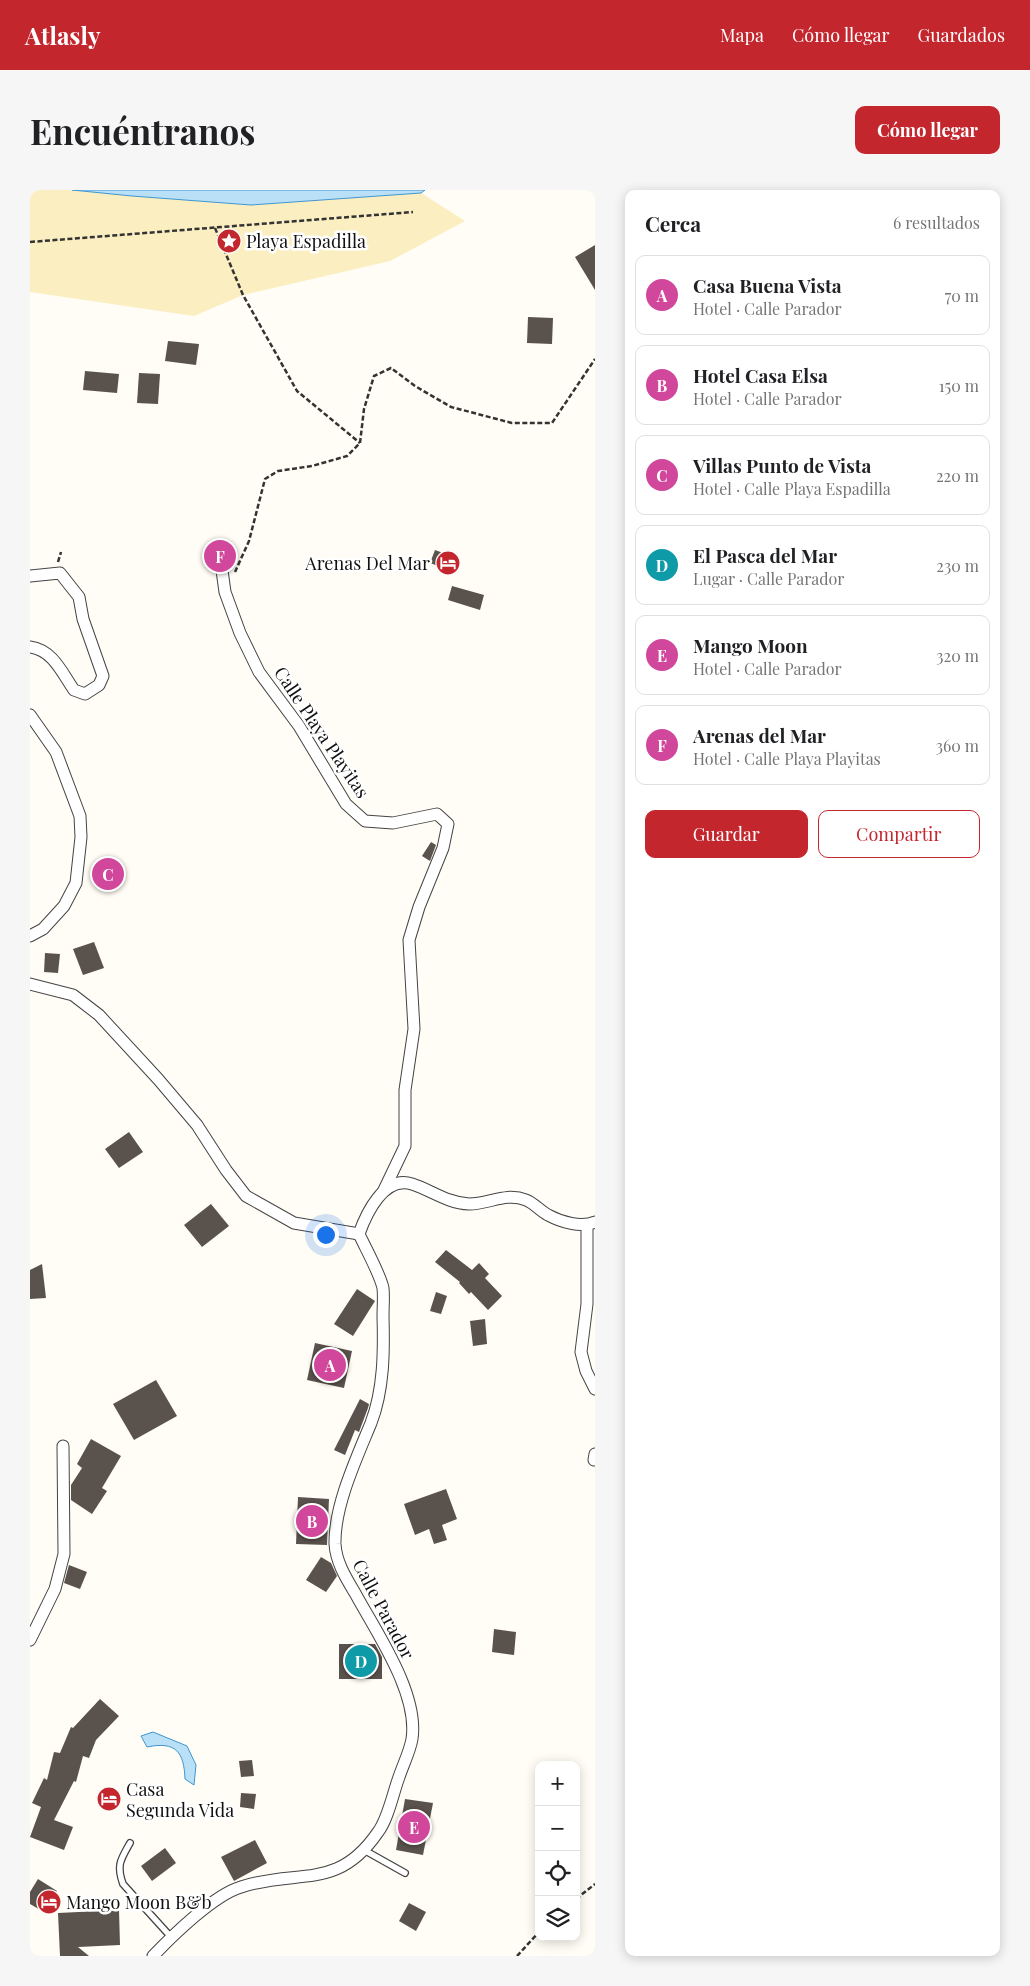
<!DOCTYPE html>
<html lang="es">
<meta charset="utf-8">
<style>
:root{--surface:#fff;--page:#f6f6f6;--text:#202124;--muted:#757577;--line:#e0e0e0;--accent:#c4262e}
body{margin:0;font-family:"Playfair Display",serif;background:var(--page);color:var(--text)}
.controls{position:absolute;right:15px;bottom:15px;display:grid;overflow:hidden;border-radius:10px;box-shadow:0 2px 12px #0003}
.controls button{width:45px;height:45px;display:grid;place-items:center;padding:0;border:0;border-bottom:1px solid var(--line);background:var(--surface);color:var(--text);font:25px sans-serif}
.you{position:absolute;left:295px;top:1044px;width:18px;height:18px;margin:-12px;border:4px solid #fff;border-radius:50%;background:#1a73e8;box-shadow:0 0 0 8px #1a73e833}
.badge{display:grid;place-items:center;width:32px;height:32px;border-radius:50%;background:var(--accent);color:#fff;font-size:16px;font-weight:700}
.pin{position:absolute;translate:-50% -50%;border:2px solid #fff;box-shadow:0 1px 5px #0006}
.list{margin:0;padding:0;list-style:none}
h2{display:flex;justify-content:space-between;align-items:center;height:65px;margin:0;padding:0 20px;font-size:21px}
h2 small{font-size:16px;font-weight:400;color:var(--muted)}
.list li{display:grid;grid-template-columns:32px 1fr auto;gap:15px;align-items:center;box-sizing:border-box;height:80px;margin:0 10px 10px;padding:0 10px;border:1px solid var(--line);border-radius:10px}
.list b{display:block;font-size:19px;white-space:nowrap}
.list p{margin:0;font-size:16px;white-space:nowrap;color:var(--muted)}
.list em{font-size:16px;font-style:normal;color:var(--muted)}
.actions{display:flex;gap:10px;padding:15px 20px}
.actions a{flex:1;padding:11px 0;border:1px solid var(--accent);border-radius:10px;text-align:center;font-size:18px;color:var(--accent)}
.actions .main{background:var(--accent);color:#fff}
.icon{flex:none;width:28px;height:28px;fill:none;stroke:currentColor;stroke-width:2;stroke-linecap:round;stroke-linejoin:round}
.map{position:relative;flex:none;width:565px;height:1766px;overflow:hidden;border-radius:10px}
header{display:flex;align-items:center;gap:30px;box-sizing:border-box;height:70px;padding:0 25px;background:var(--accent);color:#fff}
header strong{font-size:24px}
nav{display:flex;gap:28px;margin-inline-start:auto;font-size:18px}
.intro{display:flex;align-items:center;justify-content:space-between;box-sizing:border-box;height:120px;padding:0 30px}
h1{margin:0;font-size:35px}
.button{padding:12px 22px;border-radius:10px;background:var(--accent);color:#fff;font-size:18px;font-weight:700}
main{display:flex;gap:30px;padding:0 30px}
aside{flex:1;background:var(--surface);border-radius:10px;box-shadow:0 2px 12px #0003}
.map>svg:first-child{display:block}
</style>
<header>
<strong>Atlasly</strong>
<nav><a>Mapa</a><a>Cómo llegar</a><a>Guardados</a></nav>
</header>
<div class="intro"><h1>Encuéntranos</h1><a class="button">Cómo llegar</a></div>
<main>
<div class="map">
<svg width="565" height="1766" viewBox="0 0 565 1766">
<rect width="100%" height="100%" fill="#fffdf5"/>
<path fill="#fbeec1" d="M 0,0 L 42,0 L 102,6 L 221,15 L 391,3 L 435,31 L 360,71 L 213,105 L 164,126 L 0,102 Z"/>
<g fill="#b9e0f7" stroke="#3f96cf">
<path d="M 42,0 L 395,0 L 391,3 L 221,15 L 102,6 Z"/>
<path d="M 123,1542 L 157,1556 L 166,1575 L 164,1595 L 155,1589 C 154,1562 146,1551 117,1557 L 111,1546 Z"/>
</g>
<g fill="#5a524d">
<path d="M 565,55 L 565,100 L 545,67 Z"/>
<path d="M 498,127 L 523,128 L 522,154 L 497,153 Z"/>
<path d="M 138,151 L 169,154 L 166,175 L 135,171 Z"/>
<path d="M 55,181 L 89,184 L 87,203 L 53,200 Z"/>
<path d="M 109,183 L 130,184 L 128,214 L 107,213 Z"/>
<path d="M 405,360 L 424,367 L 419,380 L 400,373 Z"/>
<path d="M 422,396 L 454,405 L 450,420 L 418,410 Z"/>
<path d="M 401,652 L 406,655 L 400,671 L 392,666 Z"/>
<path d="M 64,752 L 74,778 L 53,785 L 43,759 Z"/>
<path d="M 15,763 L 30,764 L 28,783 L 14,782 Z"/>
<path d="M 99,942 L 113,962 L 89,978 L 75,959 Z"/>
<path d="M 181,1014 L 199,1036 L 172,1057 L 154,1035 Z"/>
<path d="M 416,1060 L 442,1080 L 449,1073 L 459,1084 L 455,1088 L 472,1106 L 458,1120 L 441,1102 L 439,1104 L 429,1093 L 430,1092 L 405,1072 Z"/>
<path d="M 12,1074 L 16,1108 L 0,1109 L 0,1080 Z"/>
<path d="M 327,1099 L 345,1111 L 323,1146 L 304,1134 Z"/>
<path d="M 406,1102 L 417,1106 L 411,1124 L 400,1121 Z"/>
<path d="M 455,1129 L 457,1154 L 443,1156 L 440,1131 Z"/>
<path d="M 285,1153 L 322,1161 L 314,1198 L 277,1190 Z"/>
<path d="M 126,1190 L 147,1226 L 104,1250 L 83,1214 Z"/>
<path d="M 330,1209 L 339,1214 L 338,1218 L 329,1242 L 325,1240 L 315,1265 L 304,1260 Z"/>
<path d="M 61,1249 L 91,1266 L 72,1298 L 77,1301 L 62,1324 L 41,1310 L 41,1295 L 52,1278 L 47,1274 Z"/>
<path d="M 416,1299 L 427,1329 L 412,1335 L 417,1350 L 404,1354 L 399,1339 L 385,1345 L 374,1314 Z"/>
<path d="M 268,1307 L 299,1309 L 297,1355 L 266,1354 Z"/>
<path d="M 291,1367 L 301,1373 L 307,1386 L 296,1402 L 276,1390 Z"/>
<path d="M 39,1375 L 57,1382 L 50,1399 L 34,1393 Z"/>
<path d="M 464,1439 L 486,1442 L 484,1465 L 462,1462 Z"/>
<path d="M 309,1454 L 345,1454 L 352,1467 L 352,1489 L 309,1489 Z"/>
<path d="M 70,1509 L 89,1526 L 66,1550 L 59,1568 L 53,1566 L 46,1592 L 44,1591 L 24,1630 L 43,1637 L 34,1660 L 0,1647 L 11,1617 L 2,1613 L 14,1588 L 17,1590 L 24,1562 L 30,1563 L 41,1537 L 43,1538 Z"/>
<path d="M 222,1570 L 224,1586 L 211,1587 L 209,1571 Z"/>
<path d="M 211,1603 L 226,1604 L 224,1619 L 210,1617 Z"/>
<path d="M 375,1609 L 403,1613 L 393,1665 L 366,1660 Z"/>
<path d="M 225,1650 L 237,1673 L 204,1691 L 191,1667 Z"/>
<path d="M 135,1658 L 146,1673 L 122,1691 L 111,1676 Z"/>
<path d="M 8,1689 L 27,1701 L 14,1722 L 0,1714 L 0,1702 Z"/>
<path d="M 379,1713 L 396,1722 L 386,1741 L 369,1731 Z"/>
<path d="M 89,1720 L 90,1755 L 48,1757 L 59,1766 L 30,1766 L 28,1723 Z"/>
</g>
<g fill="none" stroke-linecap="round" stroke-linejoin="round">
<defs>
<g id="service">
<path d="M 100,1653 C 91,1669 86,1675 93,1694 L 141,1747"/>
<path d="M 334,1660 L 375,1683"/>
</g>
<g id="minor">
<path d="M 190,366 L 195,402 L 210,443 L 229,482 L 269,536 L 316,614 L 335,631 L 363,633 L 407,624 L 418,634 L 413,658 L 389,717 L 379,750 L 384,839 L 375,900 L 375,956 L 353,1002"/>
<path d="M 0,386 L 30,383 L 49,407 L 53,429 L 73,486 L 69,495 L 55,504 L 44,500 C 32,483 23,460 0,457"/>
<path d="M 0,525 L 26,562 L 50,626 L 51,647 L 46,693 L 34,716 L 13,739 L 0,746"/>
<path d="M 0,794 L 43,805 L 69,825 L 128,889 L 167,935 L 196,980 L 216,1006 L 264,1033 L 329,1044"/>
<path d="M 557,1036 L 557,1114 L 551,1162 L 556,1181 L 565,1199"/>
<path d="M 564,1270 L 565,1264"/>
<path d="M 0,1450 L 25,1399 L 34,1364 L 33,1256"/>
<path d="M 123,1766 C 143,1745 184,1705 211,1697 C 268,1678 307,1702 348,1642 C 358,1629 363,1603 369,1587 C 373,1575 380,1561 382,1549 C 389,1503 346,1442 325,1403 C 316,1388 306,1372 305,1354 C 304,1316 327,1267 341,1233 C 354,1199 354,1161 353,1126 C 353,1117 354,1107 353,1098 C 350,1084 336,1059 329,1044 C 336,1024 354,985 382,994 C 401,1000 417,1013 439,1014 C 459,1014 476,1002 496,1010 C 504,1013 510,1021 518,1025 C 531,1032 551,1038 565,1032"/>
</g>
</defs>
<use href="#service" stroke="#444" stroke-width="8"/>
<use href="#minor" stroke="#444" stroke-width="13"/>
<g stroke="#333" stroke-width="2.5" stroke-dasharray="5 2.5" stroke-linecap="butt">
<path d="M 185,38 L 213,105 L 267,201 L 330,253"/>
<path d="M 0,52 L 383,22"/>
<path d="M 28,372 L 31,362"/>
<path d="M 205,382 L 219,351 L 235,289 L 248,281 L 282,276 L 317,266 L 330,253 L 334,219 L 344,186 L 361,178 L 385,196 L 421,217 L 482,233 L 522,233 L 565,169"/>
<path d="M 546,1709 L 565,1694"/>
<path d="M 487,1766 L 509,1742"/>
</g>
<use href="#service" stroke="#fff" stroke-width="5.5"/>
<use href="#minor" stroke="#fff" stroke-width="11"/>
</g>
<defs>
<symbol id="sight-disc" viewBox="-11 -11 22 22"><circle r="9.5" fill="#c4262e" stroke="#fff"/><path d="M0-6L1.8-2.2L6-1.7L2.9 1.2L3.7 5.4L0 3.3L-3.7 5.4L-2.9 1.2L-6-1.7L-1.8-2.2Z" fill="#fff"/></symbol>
<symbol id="hotel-disc" viewBox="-11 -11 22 22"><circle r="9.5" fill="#c4262e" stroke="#fff"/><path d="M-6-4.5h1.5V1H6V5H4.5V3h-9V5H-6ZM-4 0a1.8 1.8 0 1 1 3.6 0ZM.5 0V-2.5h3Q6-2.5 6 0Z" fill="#fff"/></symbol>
</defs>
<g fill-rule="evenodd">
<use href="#sight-disc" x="185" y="37" width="28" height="28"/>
<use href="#hotel-disc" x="404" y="359" width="28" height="28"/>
<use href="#hotel-disc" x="65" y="1595" width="28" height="28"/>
<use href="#hotel-disc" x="5" y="1698" width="28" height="28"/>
</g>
<g text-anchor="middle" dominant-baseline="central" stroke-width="5" stroke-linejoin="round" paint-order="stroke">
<g font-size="18" fill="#111" stroke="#fff" text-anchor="start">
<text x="216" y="51">Playa Espadilla</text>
<text x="400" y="373" text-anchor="end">Arenas Del Mar</text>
<text x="96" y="1599">Casa<tspan x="96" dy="21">Segunda Vida</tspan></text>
<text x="36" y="1712">Mango Moon B&amp;b</text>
</g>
<g font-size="18" fill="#111" stroke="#fff">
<text transform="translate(292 542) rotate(56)">Calle Playa Playitas</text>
<text transform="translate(354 1419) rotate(62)">Calle Parador</text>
</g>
</g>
</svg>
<div class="controls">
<button>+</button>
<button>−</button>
<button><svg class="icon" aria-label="locate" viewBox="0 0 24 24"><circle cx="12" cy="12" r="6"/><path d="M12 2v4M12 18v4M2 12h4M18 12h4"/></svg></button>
<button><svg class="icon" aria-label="layers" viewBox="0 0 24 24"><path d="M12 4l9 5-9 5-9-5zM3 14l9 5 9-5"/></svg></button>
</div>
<div class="you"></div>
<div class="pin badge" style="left:300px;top:1175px;background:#d1479c">A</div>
<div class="pin badge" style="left:282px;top:1331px;background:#d1479c">B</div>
<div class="pin badge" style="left:78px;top:684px;background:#d1479c">C</div>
<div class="pin badge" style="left:331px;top:1471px;background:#0f9aa8">D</div>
<div class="pin badge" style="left:384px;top:1637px;background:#d1479c">E</div>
<div class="pin badge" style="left:190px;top:366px;background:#d1479c">F</div>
</div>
<aside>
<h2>Cerca<small>6 resultados</small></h2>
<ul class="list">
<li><span class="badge" style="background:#d1479c">A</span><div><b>Casa Buena Vista</b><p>Hotel · Calle Parador</p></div><em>70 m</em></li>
<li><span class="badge" style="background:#d1479c">B</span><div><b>Hotel Casa Elsa</b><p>Hotel · Calle Parador</p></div><em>150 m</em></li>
<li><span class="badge" style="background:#d1479c">C</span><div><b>Villas Punto de Vista</b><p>Hotel · Calle Playa Espadilla</p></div><em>220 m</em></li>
<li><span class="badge" style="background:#0f9aa8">D</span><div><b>El Pasca del Mar</b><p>Lugar · Calle Parador</p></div><em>230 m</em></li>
<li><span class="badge" style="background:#d1479c">E</span><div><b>Mango Moon</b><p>Hotel · Calle Parador</p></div><em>320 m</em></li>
<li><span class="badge" style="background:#d1479c">F</span><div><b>Arenas del Mar</b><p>Hotel · Calle Playa Playitas</p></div><em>360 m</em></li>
</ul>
<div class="actions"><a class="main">Guardar</a><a>Compartir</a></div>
</aside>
</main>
